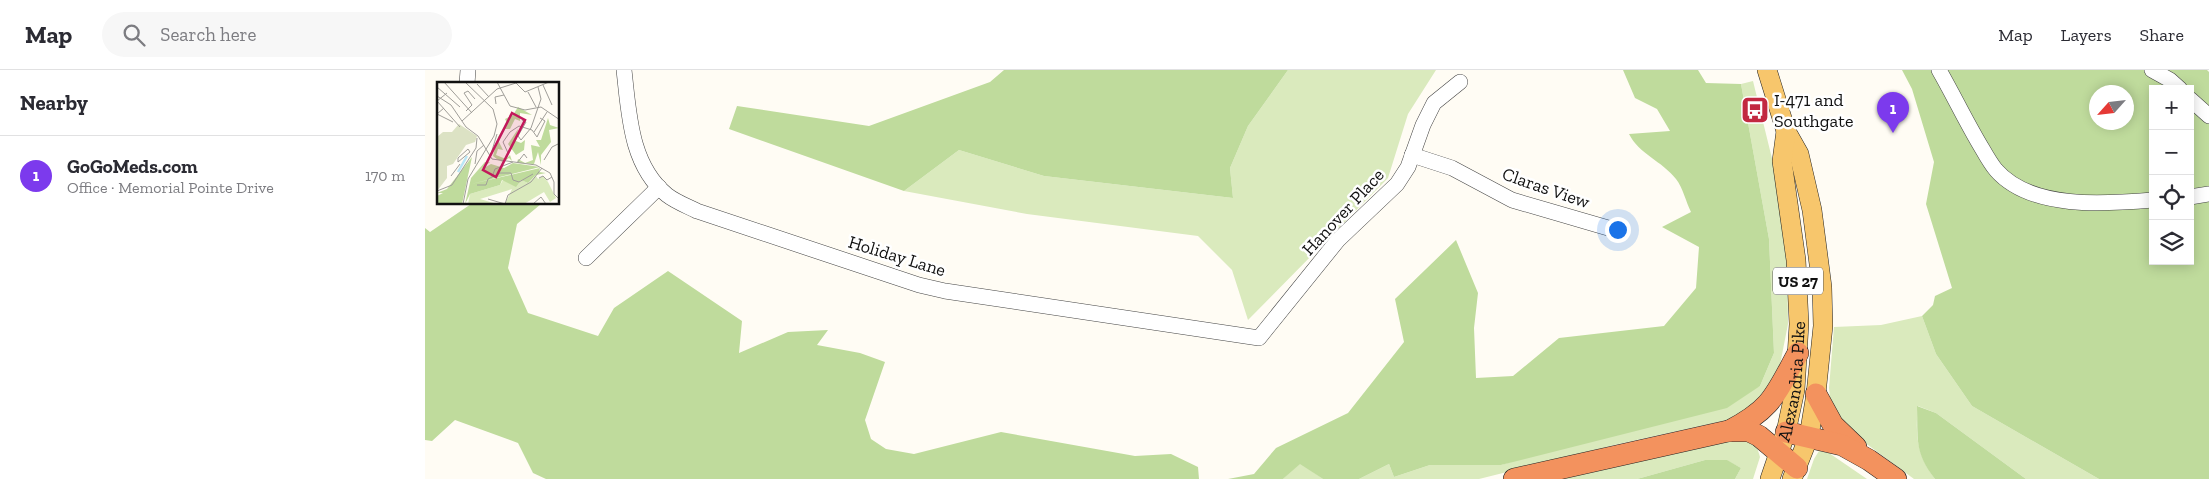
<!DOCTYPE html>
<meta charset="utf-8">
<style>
:root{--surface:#fff;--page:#f7f7f7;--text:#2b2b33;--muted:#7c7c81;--line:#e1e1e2;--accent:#7c3aed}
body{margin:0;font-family:"Zilla Slab",serif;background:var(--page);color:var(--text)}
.controls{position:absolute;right:15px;top:15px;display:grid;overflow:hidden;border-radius:0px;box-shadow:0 2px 12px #0003}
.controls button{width:45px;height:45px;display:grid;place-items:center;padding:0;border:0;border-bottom:1px solid var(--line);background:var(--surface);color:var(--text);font:25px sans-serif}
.compass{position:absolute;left:1664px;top:15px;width:45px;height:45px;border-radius:50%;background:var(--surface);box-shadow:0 2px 12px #0003;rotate:243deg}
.you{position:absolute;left:1192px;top:159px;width:18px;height:18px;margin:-12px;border:4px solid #fff;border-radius:50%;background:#1a73e8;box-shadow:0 0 0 8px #1a73e833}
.badge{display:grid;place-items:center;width:32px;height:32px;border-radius:50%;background:var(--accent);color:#fff;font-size:16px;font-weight:700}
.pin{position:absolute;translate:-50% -41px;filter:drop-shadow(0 1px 2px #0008)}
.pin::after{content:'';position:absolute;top:26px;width:18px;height:15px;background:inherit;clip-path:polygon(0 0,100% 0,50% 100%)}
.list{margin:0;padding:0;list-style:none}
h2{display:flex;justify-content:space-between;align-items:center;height:65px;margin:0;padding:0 20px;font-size:21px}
h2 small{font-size:16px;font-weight:400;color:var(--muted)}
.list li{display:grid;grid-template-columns:32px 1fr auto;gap:15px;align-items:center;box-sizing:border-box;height:80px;padding:0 20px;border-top:1px solid var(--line)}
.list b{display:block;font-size:19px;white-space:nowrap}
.list p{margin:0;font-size:16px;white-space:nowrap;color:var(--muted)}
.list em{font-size:16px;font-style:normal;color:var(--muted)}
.icon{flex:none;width:28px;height:28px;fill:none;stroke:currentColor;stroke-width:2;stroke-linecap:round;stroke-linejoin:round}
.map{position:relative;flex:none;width:1784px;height:409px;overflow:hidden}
header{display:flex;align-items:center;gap:30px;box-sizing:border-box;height:70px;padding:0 25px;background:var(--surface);border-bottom:1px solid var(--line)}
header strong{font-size:24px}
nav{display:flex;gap:28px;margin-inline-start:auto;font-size:18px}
.search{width:350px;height:45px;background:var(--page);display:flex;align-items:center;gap:12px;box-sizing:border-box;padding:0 18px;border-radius:28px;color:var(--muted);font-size:19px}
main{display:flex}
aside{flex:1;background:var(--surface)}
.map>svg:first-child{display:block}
</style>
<header>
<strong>Map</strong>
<div class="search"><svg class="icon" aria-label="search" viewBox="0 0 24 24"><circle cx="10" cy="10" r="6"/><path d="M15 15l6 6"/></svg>Search here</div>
<nav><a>Map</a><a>Layers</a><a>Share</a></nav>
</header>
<main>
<aside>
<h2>Nearby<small></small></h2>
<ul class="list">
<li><span class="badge">1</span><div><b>GoGoMeds.com</b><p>Office · Memorial Pointe Drive</p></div><em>170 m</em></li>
</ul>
</aside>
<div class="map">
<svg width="1784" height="409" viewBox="0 0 1784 409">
<rect width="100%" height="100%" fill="#fffcf4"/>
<g fill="#daeabd">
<path d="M 863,0 L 1011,0 L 983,44 L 963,108 L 823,250 L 807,200 L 773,166 L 602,144 L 479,121 L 534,80 L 619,106 L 808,128 L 805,98 L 823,56 Z"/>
<path d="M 1328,11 L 1352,109 L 1362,182 L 1363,254 L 1353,305 L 1326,341 L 1302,350 L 1189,375 L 1054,409 L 934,409 L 964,394 L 969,407 L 1005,395 L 1076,395 L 1335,316 L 1349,283 L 1344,169 L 1316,14 Z"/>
<path d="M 1497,246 L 1511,284 L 1547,336 L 1674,409 L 1601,409 L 1511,343 L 1493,336 C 1490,366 1492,385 1510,409 L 1489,409 L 1420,358 L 1406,337 L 1404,318 L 1409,257 L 1456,255 Z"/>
<path d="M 1315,369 L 1331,374 L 1335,387 L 1328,409 L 1310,409 L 1316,398 L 1301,390 L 1280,390 L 1212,409 L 1121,409 Z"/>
<path d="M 1394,381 L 1404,383 L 1442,409 L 1382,409 L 1389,389 Z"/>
<path d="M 875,393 L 898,409 L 858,409 Z"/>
</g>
<g fill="#bfdb9c" fill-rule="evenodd">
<path d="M 579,0 L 863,0 L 823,56 L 805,98 L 808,128 L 619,106 L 534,80 L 479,121 L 304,59 L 312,36 L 444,56 L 565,12 Z"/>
<path d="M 1198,0 L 1273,0 L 1281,13 L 1316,14 L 1344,169 L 1349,283 L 1335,316 L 1302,338 L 1076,395 L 1005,395 L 969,407 L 964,394 L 934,409 L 898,409 L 875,394 L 858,409 L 803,409 L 829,404 L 851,378 L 923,343 L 979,272 L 970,229 L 1031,170 L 1053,223 L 1049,258 L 1051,308 L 1088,306 L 1134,268 L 1239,256 L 1271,218 L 1274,177 L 1237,157 L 1266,142 C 1261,132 1258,118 1251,109 C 1237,91 1214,84 1204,64 L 1245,61 L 1232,39 L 1210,28 Z"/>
<path d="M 1477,0 L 1782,0 L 1784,2 L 1784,409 L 1674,409 L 1547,336 L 1511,284 L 1497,246 L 1508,235 L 1510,226 L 1527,218 L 1501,134 L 1509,92 L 1487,19 ZM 1728,19 L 1765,19 L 1765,191 L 1728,191 ZM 1672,22 L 1702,22 L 1702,52 L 1672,52 Z"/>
<path d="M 46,134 L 116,134 L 92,154 L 83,198 L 103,243 L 173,266 L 189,238 L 243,201 L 317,251 L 314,283 L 363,262 L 403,260 L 392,275 L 435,283 L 460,292 L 440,350 L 446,369 L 461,379 L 489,384 L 576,362 L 710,386 L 746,384 L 773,397 L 774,409 L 121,409 L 108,403 L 93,373 L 30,350 L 7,371 L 0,370 L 0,158 L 5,162 Z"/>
<path d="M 1492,336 L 1511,343 L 1601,409 L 1510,409 C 1489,382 1493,368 1492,336 Z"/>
<path d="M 1302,390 L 1316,398 L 1310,409 L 1212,409 L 1280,390 Z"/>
</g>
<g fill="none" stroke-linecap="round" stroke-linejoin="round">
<defs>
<g id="minor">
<path d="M 199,0 C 204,43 205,95 242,125 C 251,132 262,136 272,141 L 494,215 L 520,221 L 834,268 L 913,170 L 972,114 L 983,97 L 998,55 L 1009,33 L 1035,12"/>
<path d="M 1514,0 C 1529,26 1542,54 1558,80 C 1562,87 1566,94 1571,100 C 1606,140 1680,134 1728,130"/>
<path d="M 1727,0 L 1745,10 L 1755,19"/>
<path d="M 42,14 L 43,0"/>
<path d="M 1765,29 L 1784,46"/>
<path d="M 987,85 L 1027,98 L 1087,130 L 1190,160"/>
<path d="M 1765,127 L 1784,124"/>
<path d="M 161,188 L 234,117"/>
</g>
<g id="major">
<path d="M 1342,0 L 1361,61 L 1374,84 L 1387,140 L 1397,217 L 1398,256 L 1391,324 L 1384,366 L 1367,409"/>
<path id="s1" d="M 1345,409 L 1361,362 L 1370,320 L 1374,254 L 1371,190 L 1357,91 L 1361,61"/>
</g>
<g id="highway">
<path d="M 1391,324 L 1408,355 L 1431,377"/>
<path d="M 1304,361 C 1348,338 1350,325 1373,283"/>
<path d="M 1361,362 L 1417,375 L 1444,390 L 1471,409"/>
<path d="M 1089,409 L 1303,361 L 1324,361 L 1334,366 L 1372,398"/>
</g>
</defs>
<use href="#minor" stroke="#444" stroke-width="16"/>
<use href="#major" stroke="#222" stroke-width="20"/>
<use href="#highway" stroke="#222" stroke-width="22"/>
<use href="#minor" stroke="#fff" stroke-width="15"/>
<use href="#major" stroke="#f7c66c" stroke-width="19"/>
<use href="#highway" stroke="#f3925e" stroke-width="21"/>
</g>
<defs>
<symbol id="bus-square" viewBox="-11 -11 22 22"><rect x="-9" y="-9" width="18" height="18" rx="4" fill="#c22840" stroke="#fff"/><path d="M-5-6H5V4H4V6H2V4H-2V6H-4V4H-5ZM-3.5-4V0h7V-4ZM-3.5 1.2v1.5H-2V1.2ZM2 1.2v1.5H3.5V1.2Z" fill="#fff"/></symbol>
</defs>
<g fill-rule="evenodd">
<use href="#bus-square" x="1314" y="24" width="32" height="32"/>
</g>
<g text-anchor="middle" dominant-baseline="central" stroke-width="5" stroke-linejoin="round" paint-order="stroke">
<rect fill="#fff" stroke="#585858" stroke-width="1" x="1348" y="197.5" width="50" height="27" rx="4"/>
<g font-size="16" font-weight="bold" fill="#111">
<text x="1373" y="211">US 27</text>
</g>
<g font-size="18" fill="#111" stroke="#fff" text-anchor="start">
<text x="1349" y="30">I-471 and<tspan x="1349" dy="21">Southgate</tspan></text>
</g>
<g font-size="18" fill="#111" stroke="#fff">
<text transform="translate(1121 118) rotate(19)">Claras View</text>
<text transform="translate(918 142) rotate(-47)">Hanover Place</text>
<text transform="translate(472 186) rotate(17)">Holiday Lane</text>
<text stroke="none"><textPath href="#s1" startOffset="101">Alexandria Pike</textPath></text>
</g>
</g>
<g transform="translate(12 12)">
<rect width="122" height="122" fill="#fffcf4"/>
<path d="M 99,94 L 101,97 L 106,94 L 111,100 L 119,116 L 113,120 L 107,110 L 87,122 L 68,122 L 75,107 L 43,117 L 60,122 L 31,122 L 33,112 L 63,103 L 66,98 L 78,102 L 84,98 L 91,101 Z" fill="#daeabd"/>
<path d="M 81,25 L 95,33 L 83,31 L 83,39 L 78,37 L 73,47 L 68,47 L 61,58 L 66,68 L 61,67 L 59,73 L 69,77 L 73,73 L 75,79 L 72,76 L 66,80 L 61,78 L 56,74 L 61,55 L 70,41 L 68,37 L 76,33 ZM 111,36 L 113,43 L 122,46 L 112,48 L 114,60 L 104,73 L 104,83 L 101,70 L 97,82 L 80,81 L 81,77 L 88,81 L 96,78 L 94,63 L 103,65 L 99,58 L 104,58 ZM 81,47 L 79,59 L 84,61 L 88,58 L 87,68 L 79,73 L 71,62 ZM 35,75 L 25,122 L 0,122 L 0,114 L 6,111 L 0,111 L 10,107 ZM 48,80 L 53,80 L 43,88 L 54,82 L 67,86 L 76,81 L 103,85 L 34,102 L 103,86 L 102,90 L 109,91 L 99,93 L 91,101 L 84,98 L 79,105 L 65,98 L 63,103 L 33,112 L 28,122 L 34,96 Z" fill="#bfdb9c"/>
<path d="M 22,42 L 40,54 L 38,60 L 29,63 L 16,82 L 10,84 L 10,96 L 0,109 L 0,55 L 6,50 L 15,50 Z" fill="#dce2c4"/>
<path fill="none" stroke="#b9e6f6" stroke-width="2.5" d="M 21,90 L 30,74"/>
<path fill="none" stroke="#a09e99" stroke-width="1" d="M 7,0 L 35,31M 60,0 L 73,24 L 88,28 L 104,25 L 123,38M 40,2 L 52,15M 106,3 L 115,23M 0,5 L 23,25M 91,10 L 99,25M 10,11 L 0,19 L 23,45M 0,14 L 14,23 L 29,45 L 41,54 L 55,77 L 99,83 L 113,91 L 117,100 L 117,112 L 123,118M 59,22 L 58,15 L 67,13M 7,26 L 0,32 L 16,40M 29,29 L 35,23 L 27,11 L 31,9 L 38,17M 25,39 L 60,7 L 79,1 L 88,10 L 112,0M 97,50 L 110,30M 84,58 L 94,46 L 104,17 L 101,5M 84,58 L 81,54 L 89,40 L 85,38M 31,67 L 33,70 L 21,80 L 21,76 ZM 71,71 L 66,60 L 73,50 L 82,44 L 95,48 L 100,55 L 108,39 L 103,36M 53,75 L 60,52M 107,78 L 115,65 L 123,61M 80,81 L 87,72 L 90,76M 38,82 L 40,69 L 47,63M 14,94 L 23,82M 55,95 L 58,87 L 76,80M 102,96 L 106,94 L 110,98 L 115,95M 40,103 L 49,103 L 51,97 L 63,91 L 74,91 L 76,98 L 82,100 L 96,92M 0,109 L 15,103 L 39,66 L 40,56M 51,117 L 68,122M 26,122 L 31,97 L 57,54 L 60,42 L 56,27 L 28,0M 68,122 L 71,113 L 94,100 L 105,86M 96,122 L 104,115 L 109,122"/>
<path fill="#c2185b" fill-opacity="0.15" stroke="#c2185b" stroke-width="2.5" d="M 75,31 L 88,38 L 59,95 L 46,88 Z"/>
<rect width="122" height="122" fill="none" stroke="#111" stroke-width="2.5"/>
</g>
</svg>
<div class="controls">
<button>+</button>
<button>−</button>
<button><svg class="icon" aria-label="locate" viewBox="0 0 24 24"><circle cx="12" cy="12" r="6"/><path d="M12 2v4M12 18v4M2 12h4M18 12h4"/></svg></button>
<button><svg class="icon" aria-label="layers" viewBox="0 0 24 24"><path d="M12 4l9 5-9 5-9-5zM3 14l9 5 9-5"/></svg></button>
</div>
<svg class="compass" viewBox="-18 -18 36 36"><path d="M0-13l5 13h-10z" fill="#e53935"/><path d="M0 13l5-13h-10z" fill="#7c7c81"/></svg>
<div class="you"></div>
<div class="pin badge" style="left:1468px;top:63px">1</div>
</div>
</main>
